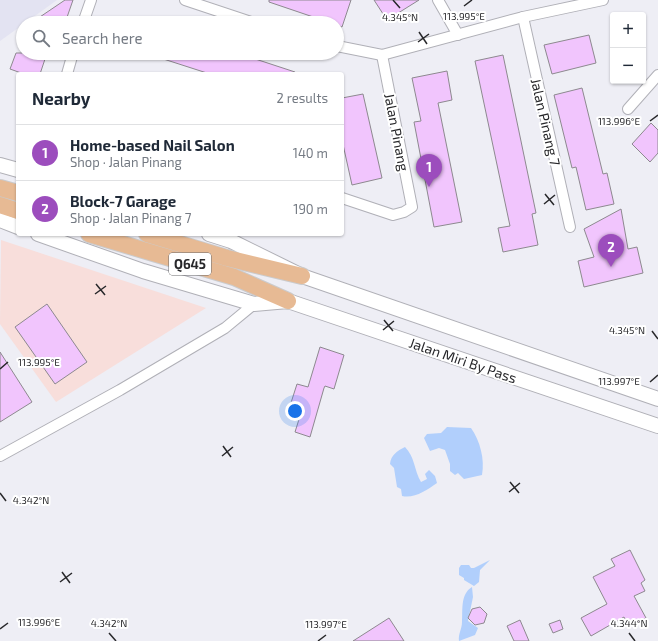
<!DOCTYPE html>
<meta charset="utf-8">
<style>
:root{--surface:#fff;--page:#f2f2f3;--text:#1f2937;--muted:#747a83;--line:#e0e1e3;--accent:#9c4dbd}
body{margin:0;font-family:"Exo 2",sans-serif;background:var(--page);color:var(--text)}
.controls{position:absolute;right:12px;top:12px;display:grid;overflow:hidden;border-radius:4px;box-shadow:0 1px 3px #0004}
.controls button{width:36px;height:36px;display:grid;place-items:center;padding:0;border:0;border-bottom:1px solid var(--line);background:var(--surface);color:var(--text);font:20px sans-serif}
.you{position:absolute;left:295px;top:411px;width:14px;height:14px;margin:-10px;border:3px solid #fff;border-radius:50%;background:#1a73e8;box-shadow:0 0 0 6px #1a73e833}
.badge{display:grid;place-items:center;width:26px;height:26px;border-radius:50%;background:var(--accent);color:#fff;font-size:13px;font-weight:700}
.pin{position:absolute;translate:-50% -33px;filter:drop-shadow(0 1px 2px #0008)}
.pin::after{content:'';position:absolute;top:21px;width:14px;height:12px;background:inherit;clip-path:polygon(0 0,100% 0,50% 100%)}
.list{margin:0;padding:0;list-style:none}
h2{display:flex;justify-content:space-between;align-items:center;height:52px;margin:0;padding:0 16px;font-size:17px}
h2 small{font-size:13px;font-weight:400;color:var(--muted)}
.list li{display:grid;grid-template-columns:26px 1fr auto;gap:12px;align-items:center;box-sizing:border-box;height:56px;padding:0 16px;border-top:1px solid var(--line)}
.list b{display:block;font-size:15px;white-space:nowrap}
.list p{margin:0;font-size:13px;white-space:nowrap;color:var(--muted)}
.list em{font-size:13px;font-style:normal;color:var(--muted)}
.icon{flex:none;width:22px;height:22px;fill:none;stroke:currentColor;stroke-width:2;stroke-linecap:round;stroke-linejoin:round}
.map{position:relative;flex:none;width:658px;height:641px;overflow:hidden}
.search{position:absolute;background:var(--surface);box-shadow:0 1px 3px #0004;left:16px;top:16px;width:328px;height:44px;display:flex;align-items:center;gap:10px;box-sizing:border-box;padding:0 14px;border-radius:22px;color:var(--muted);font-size:15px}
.panel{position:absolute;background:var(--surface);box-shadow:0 1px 3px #0004;left:16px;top:72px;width:328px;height:164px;border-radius:4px}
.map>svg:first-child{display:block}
</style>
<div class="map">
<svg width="658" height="641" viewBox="0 0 658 641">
<rect width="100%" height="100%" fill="#eeeef5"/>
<path fill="#e3e3f2" d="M 0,0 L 57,0 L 0,41 Z"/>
<path fill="#f8dedb" d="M 1,240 L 206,308 L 56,402 L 0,324 Z"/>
<g fill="#b1cffc">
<path d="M 447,427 L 471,428 C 480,441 485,459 482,475 L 464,479 L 458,473 L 455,475 L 450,471 L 450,464 L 445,450 L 439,448 L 430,451 L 424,438 L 427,434 L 441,433 Z"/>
<path d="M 405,447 C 415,457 414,470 421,482 L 427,479 L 425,474 L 429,470 L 435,476 L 437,483 C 427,490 414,499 402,496 L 401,489 L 397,487 L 394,468 L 390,464 C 391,455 397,451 405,447 Z"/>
<path d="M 490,560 L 480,570 L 479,582 L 474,586 L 464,580 L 464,578 L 459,575 L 459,568 L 461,565 L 469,565 L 471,568 L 474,568 Z"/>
<path d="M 472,587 L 473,597 L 468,621 L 478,628 L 475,635 L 459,641 C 458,634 462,629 462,622 C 463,611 460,594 472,587 Z"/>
</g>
<g fill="#f1c5fd" stroke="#8d898f">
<path d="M 65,0 L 73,0 L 65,23 L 31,23 Z"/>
<path d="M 269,0 L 351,0 L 342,27 L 337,25 L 337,23 L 331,23 L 269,2 Z"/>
<path d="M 374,0 L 419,0 L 387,20 Z"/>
<path d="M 589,35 L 596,63 L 552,74 L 544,45 Z"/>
<path d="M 16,53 L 47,53 L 40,74 L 24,74 L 10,69 Z"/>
<path d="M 151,53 L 237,53 L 295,72 L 294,74 L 210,74 L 151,55 Z"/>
<path d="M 503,55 L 536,213 L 532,214 L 538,245 L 503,252 L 498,228 L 510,226 L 475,61 Z"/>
<path d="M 447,71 L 452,100 L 438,103 L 462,222 L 434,227 L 414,122 L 421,121 L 412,78 Z"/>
<path d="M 582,88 L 603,174 L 607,173 L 614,204 L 586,210 L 576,167 L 572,168 L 554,95 Z"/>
<path d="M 363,94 L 382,178 L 352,185 L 342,140 L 342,98 Z"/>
<path d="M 651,123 L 658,130 L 658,153 L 650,162 L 632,144 Z"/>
<path d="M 621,209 L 628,249 L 637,247 L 643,273 L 584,287 L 578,261 L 594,257 L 584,229 Z"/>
<path d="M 47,304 L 87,362 L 55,384 L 15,327 Z"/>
<path d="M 320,347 L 344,355 L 334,389 L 325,386 L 324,388 L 310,437 L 295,432 L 301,413 L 289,409 L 297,384 L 308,387 Z"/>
<path d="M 0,352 L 32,402 L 0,422 Z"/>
<path d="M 630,550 L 645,580 L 641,583 L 645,591 L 634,596 L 646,618 L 629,627 L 624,617 L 591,636 L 581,618 L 607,604 L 593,577 L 615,566 L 611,559 Z"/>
<path d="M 480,607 L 487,614 L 484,623 L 475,625 L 468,618 L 472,609 Z"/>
<path d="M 389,618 L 404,641 L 353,641 Z"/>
<path d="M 520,620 L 529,641 L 514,641 L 507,626 Z"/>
<path d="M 560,620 L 563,629 L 553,633 L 549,624 Z"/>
</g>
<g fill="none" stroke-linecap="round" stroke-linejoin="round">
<defs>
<g id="minor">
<path d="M 185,0 L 254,23"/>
<path d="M 438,0 L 458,35"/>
<path d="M 523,17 L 570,227"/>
<path d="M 83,23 L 91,0"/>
<path d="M 337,46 L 382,55 L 523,17 L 603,0"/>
<path d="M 67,74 L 73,53"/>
<path d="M 628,109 L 658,75"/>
<path d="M 342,198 L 393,215 L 404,212 L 412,207 L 382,55"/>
<path d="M 0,456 L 120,390 L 225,328 L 254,304"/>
</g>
<g id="secondary">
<path d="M 0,165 L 18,170"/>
<path d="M 0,220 L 18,227"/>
<path d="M 38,234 L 143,271 L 254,304 L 288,301 L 658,426"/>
<path d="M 209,234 L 231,241 L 302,276 L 658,399"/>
</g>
<g id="trunk">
<path d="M 0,188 L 18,193"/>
<path d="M 0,205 L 18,211"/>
<path d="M 89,234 L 234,277 L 288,301"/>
<path d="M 147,234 L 227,258 L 302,276"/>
</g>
</defs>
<use href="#minor" stroke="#b0b0b7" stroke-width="12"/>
<use href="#secondary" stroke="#b0b0b7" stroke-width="16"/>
<use href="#trunk" stroke="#cbcbcc" stroke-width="18"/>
<use href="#minor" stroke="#fff" stroke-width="10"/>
<use href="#secondary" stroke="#fff" stroke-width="14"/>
<use href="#trunk" stroke="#e7ba94" stroke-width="16"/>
</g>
<path fill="none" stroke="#28282b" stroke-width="1.5" d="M 393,0 L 400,8M 464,6 L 472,0M 419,32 L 427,44M 418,42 L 429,34M 650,121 L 658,115M 545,194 L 554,205M 544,204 L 555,195M 96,284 L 105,295M 95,294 L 106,286M 384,320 L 393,331M 383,330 L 394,321M 652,331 L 658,339M 0,369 L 8,362M 650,382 L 658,375M 223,446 L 231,457M 222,456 L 233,447M 510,482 L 519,493M 509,492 L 520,483M 0,493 L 6,501M 62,572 L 70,583M 60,582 L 72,573M 0,629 L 8,623M 109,633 L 116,641M 629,633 L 635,641M 318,641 L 326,635"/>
<g text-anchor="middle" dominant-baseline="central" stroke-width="4" stroke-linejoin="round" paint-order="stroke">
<rect fill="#fff" stroke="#68686b" stroke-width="1" x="169" y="253" width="42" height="22" rx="3"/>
<g font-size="13" font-weight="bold" fill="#28282b">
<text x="190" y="264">Q645</text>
</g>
<g font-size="14" fill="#28282b" stroke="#fff">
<text transform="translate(546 122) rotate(77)">Jalan Pinang 7</text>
<text transform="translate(397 132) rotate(79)">Jalan Pinang</text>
<text transform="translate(463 360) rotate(19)">Jalan Miri By Pass</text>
</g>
</g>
<g font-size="10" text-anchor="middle" fill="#28282b" stroke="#fff" stroke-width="4" stroke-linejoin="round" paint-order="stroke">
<text x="464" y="20">113.995°E</text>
<text x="400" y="21">4.345°N</text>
<text x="619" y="125">113.996°E</text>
<text x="627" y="334">4.345°N</text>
<text x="39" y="366">113.995°E</text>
<text x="619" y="385">113.997°E</text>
<text x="31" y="504">4.342°N</text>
<text x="39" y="626">113.996°E</text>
<text x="109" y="627">4.342°N</text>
<text x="629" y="627">4.344°N</text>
<text x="326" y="628">113.997°E</text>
</g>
</svg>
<div class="controls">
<button>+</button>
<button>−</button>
</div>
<div class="you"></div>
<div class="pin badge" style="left:429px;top:187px">1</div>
<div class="pin badge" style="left:611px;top:267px">2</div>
<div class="search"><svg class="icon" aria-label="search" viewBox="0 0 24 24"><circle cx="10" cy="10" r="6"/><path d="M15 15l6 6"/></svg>Search here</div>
<section class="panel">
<h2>Nearby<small>2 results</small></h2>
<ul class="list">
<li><span class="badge">1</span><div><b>Home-based Nail Salon</b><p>Shop · Jalan Pinang</p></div><em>140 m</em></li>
<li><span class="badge">2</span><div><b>Block-7 Garage</b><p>Shop · Jalan Pinang 7</p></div><em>190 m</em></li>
</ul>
</section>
</div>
